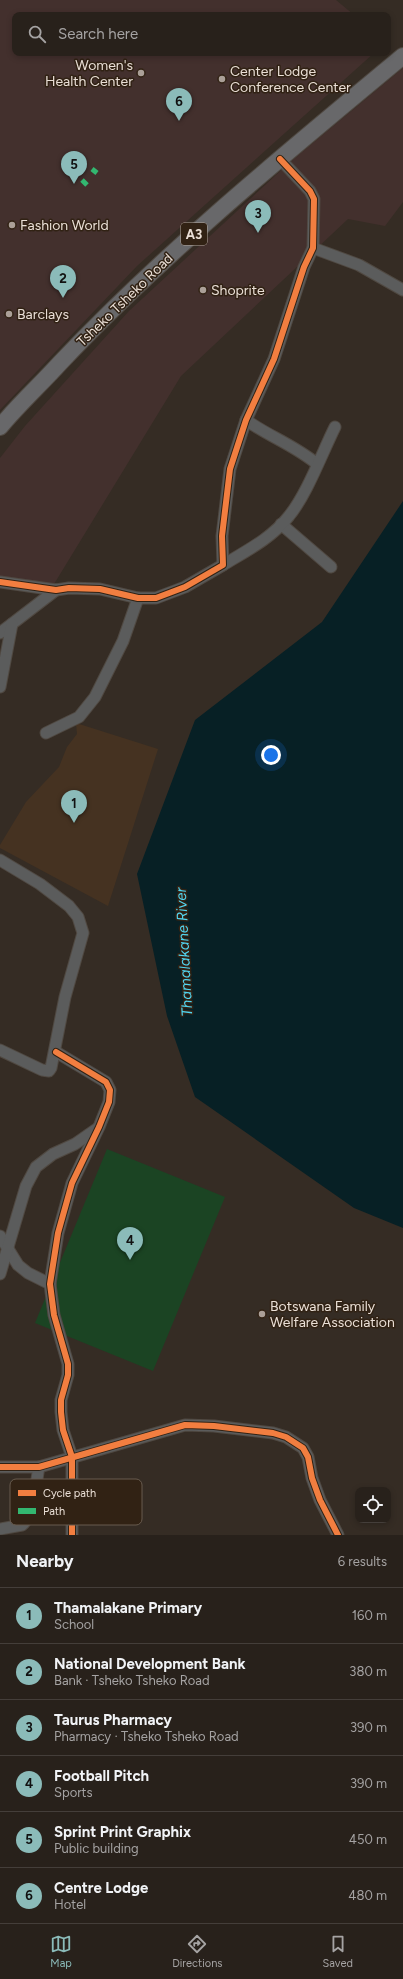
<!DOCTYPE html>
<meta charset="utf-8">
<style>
:root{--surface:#28211b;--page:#342e28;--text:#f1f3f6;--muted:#a5a3a3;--line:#443e3a;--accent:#8bbbb9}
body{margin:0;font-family:Figtree,sans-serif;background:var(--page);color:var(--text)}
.controls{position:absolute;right:12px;bottom:12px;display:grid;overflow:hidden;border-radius:8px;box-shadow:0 2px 6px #0003}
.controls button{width:36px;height:36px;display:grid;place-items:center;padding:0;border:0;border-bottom:1px solid var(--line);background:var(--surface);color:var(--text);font:20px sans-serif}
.you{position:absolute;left:271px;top:755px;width:14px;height:14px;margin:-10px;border:3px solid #fff;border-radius:50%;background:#1a73e8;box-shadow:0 0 0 6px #1a73e833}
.badge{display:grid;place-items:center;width:26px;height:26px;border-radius:50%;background:var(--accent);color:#111;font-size:13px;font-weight:700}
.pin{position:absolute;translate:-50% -33px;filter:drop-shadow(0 1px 2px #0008)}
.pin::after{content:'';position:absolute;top:21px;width:14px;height:12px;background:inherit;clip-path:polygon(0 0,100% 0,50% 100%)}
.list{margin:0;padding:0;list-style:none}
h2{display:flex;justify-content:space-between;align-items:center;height:52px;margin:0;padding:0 16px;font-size:17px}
h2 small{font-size:13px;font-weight:400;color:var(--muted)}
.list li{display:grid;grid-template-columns:26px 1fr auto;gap:12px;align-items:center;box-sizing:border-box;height:56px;padding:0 16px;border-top:1px solid var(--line)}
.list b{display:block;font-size:15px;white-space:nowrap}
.list p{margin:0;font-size:13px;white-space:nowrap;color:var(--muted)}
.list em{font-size:13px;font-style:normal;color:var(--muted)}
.icon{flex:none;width:22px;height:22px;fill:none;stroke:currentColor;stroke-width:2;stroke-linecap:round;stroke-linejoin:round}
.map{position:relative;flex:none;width:403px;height:1535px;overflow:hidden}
.search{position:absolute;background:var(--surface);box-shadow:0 2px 6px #0003;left:12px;right:12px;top:12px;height:44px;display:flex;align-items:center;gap:10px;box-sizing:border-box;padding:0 14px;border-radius:8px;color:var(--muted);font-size:15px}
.sheet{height:388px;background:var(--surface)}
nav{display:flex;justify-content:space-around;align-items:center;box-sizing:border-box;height:56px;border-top:1px solid var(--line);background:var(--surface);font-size:11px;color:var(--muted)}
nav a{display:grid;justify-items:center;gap:2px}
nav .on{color:var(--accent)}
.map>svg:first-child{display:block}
</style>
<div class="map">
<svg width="403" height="1535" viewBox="0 0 403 1535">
<rect width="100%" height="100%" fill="#352c24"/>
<g fill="#43302d">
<path d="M 0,0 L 336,0 L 354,15 L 15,15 L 15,53 L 374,53 L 137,266 L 0,410 Z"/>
<path d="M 403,68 L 403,202 L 385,226 L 348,219 L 181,376 L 51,589 L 0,581 L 0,458 L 25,426 L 129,311 L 290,162 Z"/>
</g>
<path fill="#453221" d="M 76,723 L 158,749 L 108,906 L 0,848 L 0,845 L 26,802 L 59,767 L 67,747 L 77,734 Z"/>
<path fill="#1b4423" d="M 107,1149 L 225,1197 L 153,1371 L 35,1323 Z"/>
<path fill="#072025" d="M 403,501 L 403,1228 L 354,1208 L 195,1097 L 167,1016 L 137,874 L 195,720 L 322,622 Z"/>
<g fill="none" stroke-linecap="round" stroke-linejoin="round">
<defs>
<g id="minor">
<path d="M 313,248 L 359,265 L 403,290"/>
<path d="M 246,420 C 268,436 294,445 317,464"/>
<path d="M 281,524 L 331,567"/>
<path d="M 223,565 C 246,551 272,538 289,516 C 307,494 322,453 335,427"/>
<path d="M 0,582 L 56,590 L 69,588 L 100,589 L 138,598 L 156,598 L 185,587 L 223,565 L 222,536 L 230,469 L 246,420 L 274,359 L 304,267 L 313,248 L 314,199 L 310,191 L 280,159"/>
<path d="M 0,633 L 56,590"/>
<path d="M 0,687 L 12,624"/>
<path d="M 46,733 L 79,717 L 95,697 L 123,641 L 138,598"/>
<path d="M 0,860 L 40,884 L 69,906 L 78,917 L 83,933 L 65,997 L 51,1068 L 49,1071 L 42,1070 L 0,1050"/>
<path d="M 56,1052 L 106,1082 L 110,1090 L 109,1102 L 99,1127 L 72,1183 L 58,1233 L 50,1284 L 54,1315 L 68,1364 L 68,1375 L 61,1400 L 61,1412 L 63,1430 L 72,1457 L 72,1535"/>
<path d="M 0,1236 L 18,1265 L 28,1273 L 50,1284"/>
<path d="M 0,1274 L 26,1186 L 36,1167 L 53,1154 L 75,1144 L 98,1128"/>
<path d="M 0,1467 L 39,1467 L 185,1425 L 214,1426 L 273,1433 L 286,1437 L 303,1448 L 308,1457 L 312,1478 L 320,1500 L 338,1535"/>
<path d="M 0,1529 L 22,1525 C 34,1516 36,1481 39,1467"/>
</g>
<path id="highway" d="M 0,427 C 18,405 40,385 60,363 C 165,252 285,154 403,56"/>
</defs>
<use href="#minor" stroke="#504942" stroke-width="13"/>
<use href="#highway" stroke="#504942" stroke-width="18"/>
<use href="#minor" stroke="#5b5c5c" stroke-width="11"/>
<use href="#highway" stroke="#68686a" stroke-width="16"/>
<g stroke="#33b770" stroke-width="5" stroke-dasharray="10 5" stroke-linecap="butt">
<path d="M 92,169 L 97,173"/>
<path d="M 82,180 L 87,185"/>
</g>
<defs>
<g id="cycleway">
<path d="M 0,582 L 56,590 L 69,588 L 100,589 L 138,598 L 156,598 L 185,587 L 223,565 L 222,536 L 230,469 L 246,420 L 274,359 L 304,267 L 313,248 L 314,199 L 310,191 L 280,159"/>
<path d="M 56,1052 L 106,1082 L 110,1090 L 109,1102 L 99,1127 L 72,1183 L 58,1233 L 50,1284 L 54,1315 L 68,1364 L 68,1375 L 61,1400 L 61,1412 L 63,1430 L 72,1457 L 72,1535"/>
<path d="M 0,1467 L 39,1467 L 185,1425 L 214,1426 L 273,1433 L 286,1437 L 303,1448 L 308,1457 L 312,1478 L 320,1500 L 338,1535"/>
</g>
</defs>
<use href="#cycleway" stroke="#312214" stroke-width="8"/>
<use href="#cycleway" stroke="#f27e40" stroke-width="6"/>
</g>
<g fill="#aba098" stroke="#312214" stroke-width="1.5">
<circle cx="141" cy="73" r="4"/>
<circle cx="222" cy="79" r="4"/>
<circle cx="12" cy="225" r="4"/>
<circle cx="203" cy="290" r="4"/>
<circle cx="9" cy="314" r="4"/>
<circle cx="262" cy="1314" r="4"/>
</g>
<g text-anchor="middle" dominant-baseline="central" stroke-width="3" stroke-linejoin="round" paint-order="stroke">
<rect fill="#312214" stroke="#b2a69c" stroke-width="1" x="181" y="223" width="26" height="22" rx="3"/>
<g font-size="13" font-weight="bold" fill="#eadfd6">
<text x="194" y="234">A3</text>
</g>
<g font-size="14" fill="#eadfd6" stroke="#312214" text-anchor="start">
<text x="133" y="65" text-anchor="end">Women's<tspan x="133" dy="16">Health Center</tspan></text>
<text x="230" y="71">Center Lodge<tspan x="230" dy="16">Conference Center</tspan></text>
<text x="20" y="225">Fashion World</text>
<text x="211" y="290">Shoprite</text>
<text x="17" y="314">Barclays</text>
<text x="270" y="1306">Botswana Family<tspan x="270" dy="16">Welfare Association</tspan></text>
</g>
<g font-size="14" fill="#eadfd6" stroke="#312214">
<text transform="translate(125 300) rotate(-44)">Tsheko Tsheko Road</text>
</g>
<g font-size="15" font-style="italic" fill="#51d6f1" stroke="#312214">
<text transform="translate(184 952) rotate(-93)">Thamalakane River</text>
</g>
</g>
<rect x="10" y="1479" width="132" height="46" rx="6" fill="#312214" stroke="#685b4e" stroke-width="1"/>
<rect x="18" y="1490" width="18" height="6" fill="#f27e40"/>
<rect x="18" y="1508" width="18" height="6" fill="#33b770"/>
<g font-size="11" fill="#eadfd6">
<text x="43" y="1497">Cycle path</text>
<text x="43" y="1515">Path</text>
</g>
</svg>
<div class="controls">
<button><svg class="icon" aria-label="locate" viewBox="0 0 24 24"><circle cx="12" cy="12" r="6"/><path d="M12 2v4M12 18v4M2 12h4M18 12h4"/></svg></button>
</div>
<div class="you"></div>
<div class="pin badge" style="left:74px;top:823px">1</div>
<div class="pin badge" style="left:63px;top:298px">2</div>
<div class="pin badge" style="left:258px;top:233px">3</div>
<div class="pin badge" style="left:130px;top:1260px">4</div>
<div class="pin badge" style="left:74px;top:184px">5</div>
<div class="pin badge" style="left:179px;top:121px">6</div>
<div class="search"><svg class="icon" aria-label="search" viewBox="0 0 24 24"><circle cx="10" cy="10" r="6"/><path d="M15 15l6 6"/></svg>Search here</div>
</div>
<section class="sheet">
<h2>Nearby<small>6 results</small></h2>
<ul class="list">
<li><span class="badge">1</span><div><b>Thamalakane Primary</b><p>School</p></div><em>160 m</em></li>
<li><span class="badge">2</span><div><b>National Development Bank</b><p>Bank · Tsheko Tsheko Road</p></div><em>380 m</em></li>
<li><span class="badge">3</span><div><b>Taurus Pharmacy</b><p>Pharmacy · Tsheko Tsheko Road</p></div><em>390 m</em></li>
<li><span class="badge">4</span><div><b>Football Pitch</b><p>Sports</p></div><em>390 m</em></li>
<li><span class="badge">5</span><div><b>Sprint Print Graphix</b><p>Public building</p></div><em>450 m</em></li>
<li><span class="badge">6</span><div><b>Centre Lodge</b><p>Hotel</p></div><em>480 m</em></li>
</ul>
</section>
<nav>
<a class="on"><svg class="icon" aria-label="map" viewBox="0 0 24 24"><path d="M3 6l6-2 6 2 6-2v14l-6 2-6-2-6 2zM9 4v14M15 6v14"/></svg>Map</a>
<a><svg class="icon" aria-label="directions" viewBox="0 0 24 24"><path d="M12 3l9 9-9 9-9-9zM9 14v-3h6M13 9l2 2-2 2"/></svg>Directions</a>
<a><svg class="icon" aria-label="saved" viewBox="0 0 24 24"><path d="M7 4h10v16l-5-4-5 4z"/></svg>Saved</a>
</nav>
